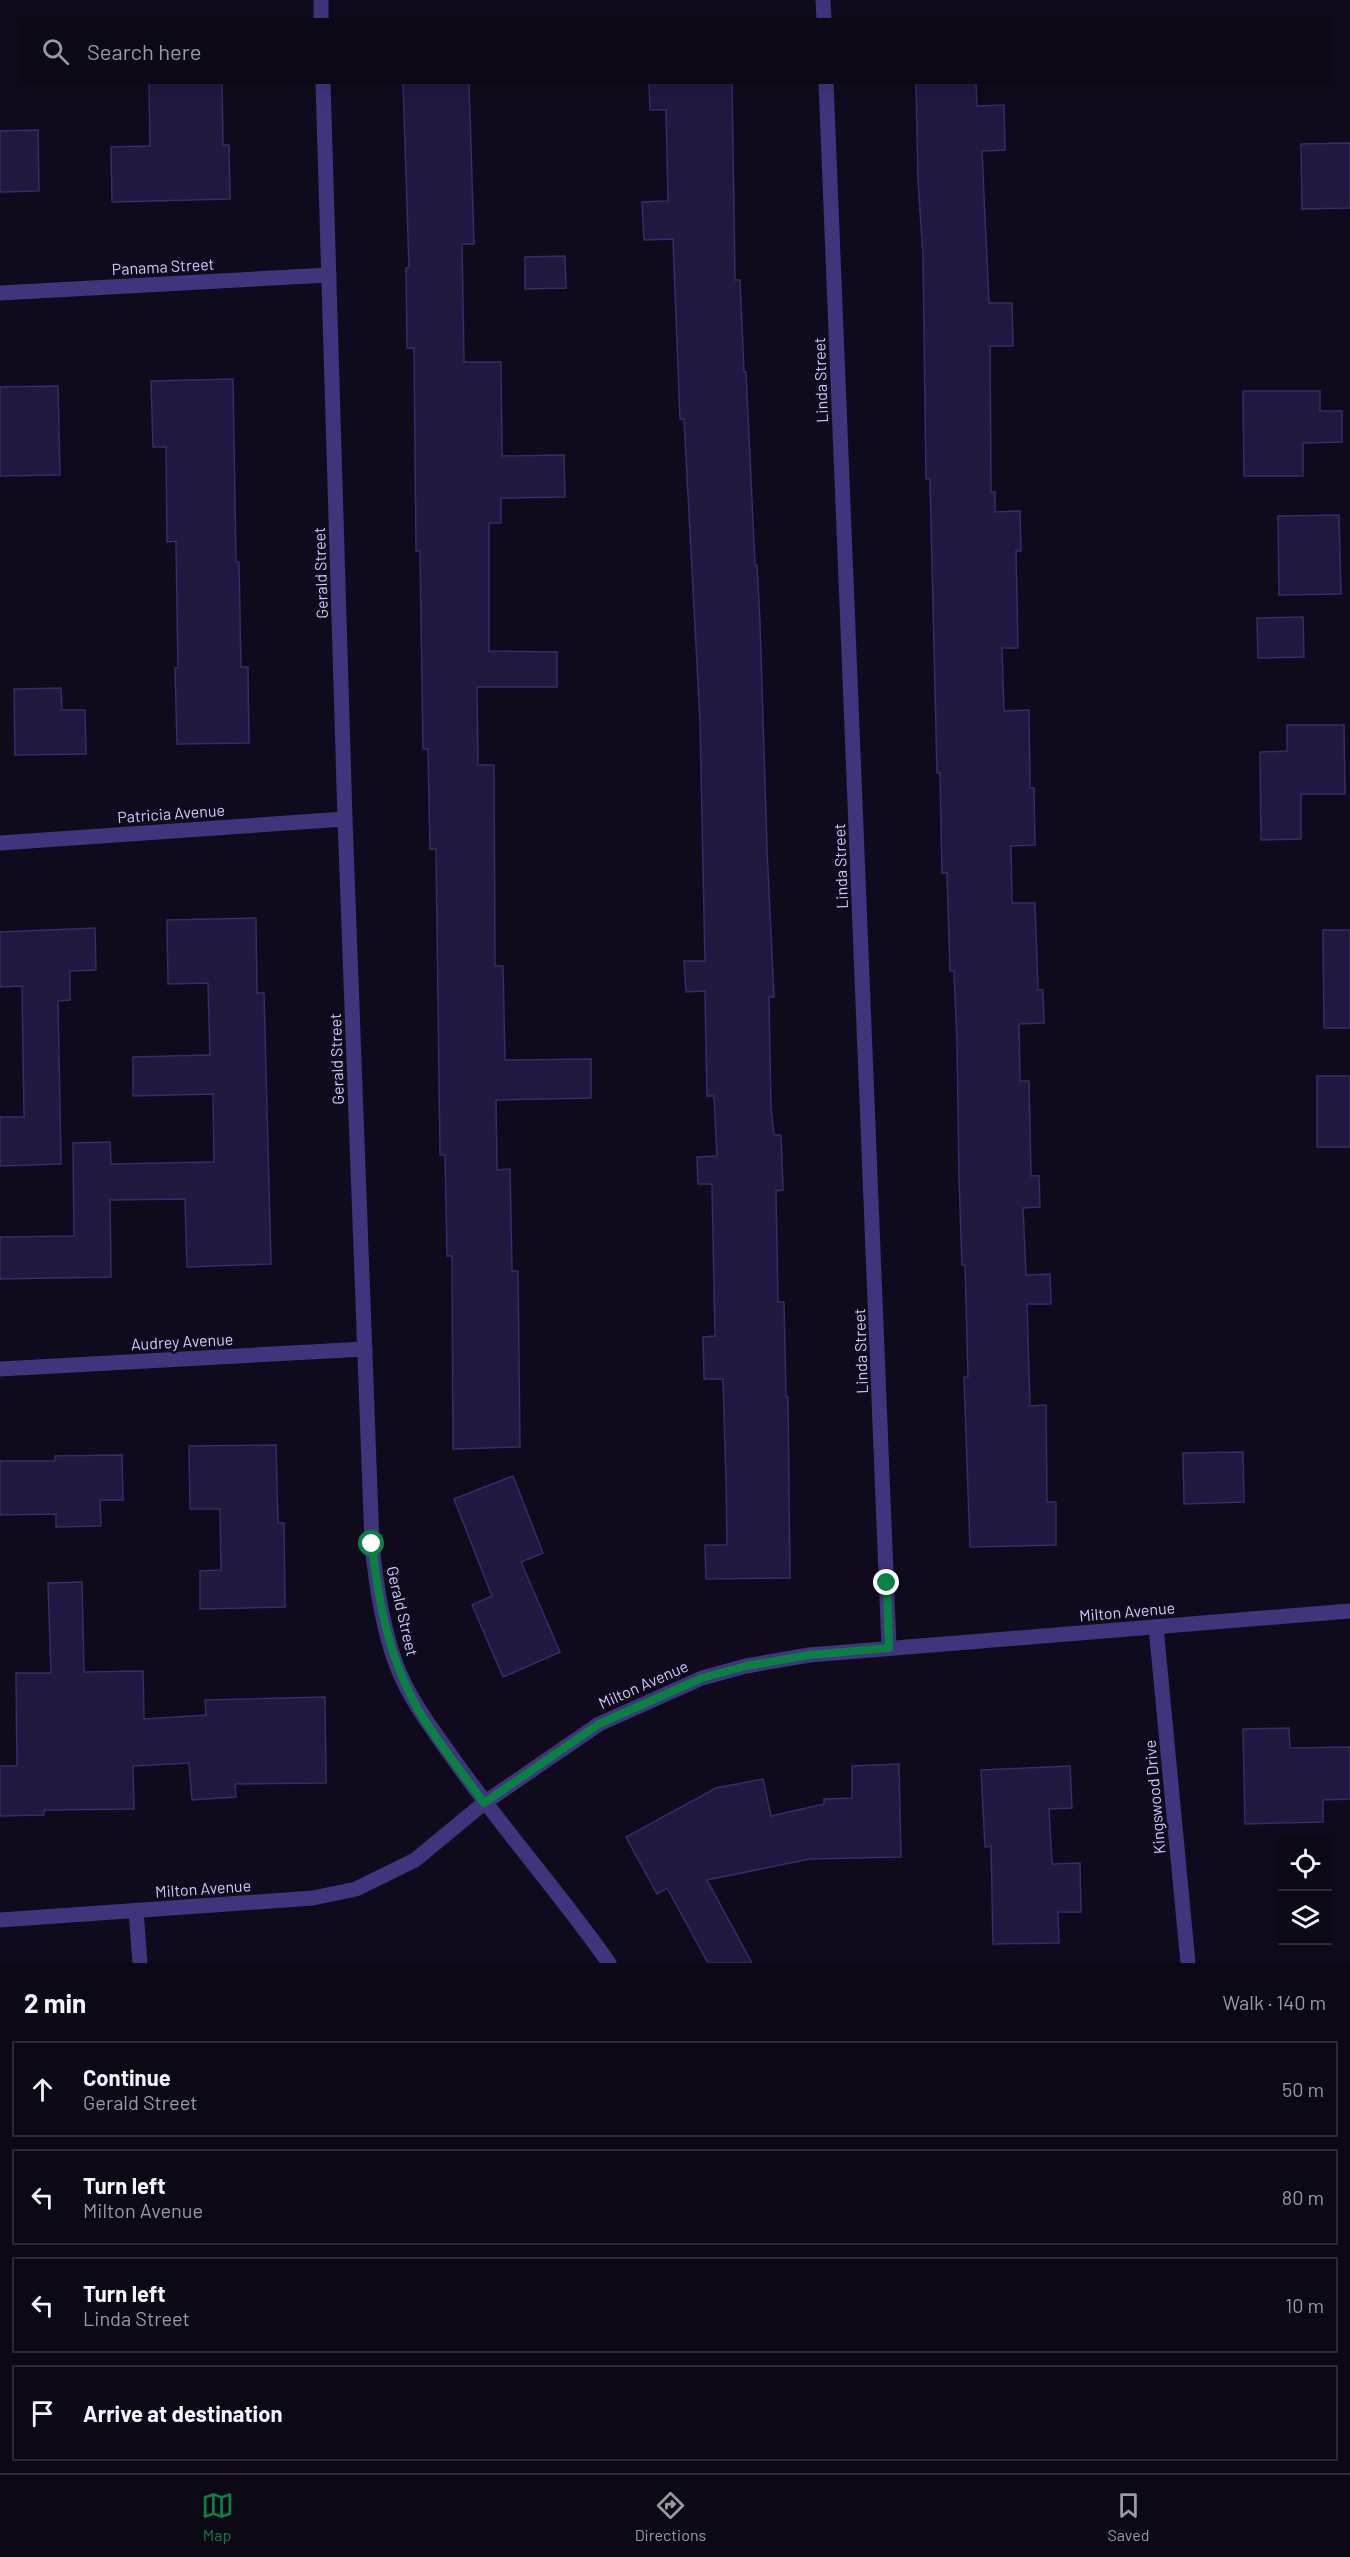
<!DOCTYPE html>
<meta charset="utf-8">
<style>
:root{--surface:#0c0815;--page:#1a1622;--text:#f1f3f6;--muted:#9a9aa0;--line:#2c2934;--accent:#0b8043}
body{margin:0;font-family:Barlow,sans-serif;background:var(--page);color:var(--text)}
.controls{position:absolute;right:18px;bottom:18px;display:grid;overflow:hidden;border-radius:0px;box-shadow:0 6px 24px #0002}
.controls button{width:54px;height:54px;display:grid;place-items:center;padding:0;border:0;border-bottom:2px solid var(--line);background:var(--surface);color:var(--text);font:30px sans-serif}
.stop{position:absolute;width:18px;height:18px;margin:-14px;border:4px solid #0b8043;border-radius:50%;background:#fff}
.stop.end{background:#0b8043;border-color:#fff;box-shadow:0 2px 6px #0008}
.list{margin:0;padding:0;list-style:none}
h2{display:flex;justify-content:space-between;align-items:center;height:78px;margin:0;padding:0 24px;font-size:26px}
h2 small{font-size:20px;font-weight:400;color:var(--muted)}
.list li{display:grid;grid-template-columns:39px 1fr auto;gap:18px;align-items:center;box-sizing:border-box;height:96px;margin:0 12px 12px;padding:0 12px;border:2px solid var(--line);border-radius:0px}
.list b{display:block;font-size:22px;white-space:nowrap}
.list p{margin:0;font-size:20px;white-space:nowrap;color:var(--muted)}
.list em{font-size:20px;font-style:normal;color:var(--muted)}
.icon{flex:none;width:33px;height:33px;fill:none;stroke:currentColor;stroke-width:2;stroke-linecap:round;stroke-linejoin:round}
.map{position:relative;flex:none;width:1350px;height:1963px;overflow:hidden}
.search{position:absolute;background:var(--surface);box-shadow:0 6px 24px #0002;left:18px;right:18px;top:18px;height:66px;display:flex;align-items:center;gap:15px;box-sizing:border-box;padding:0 21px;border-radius:0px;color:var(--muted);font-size:22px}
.sheet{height:510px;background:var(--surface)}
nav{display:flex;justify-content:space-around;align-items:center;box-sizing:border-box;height:84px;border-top:2px solid var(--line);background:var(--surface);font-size:16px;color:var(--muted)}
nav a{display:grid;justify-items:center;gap:3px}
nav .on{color:var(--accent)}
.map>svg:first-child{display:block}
</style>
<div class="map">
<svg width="1350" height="1963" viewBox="0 0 1350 1963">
<rect width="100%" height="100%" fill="#100b1c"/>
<g fill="#22173e" stroke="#3c286a" stroke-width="1.5">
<path d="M 149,82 L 222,82 L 223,145 L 229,145 L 230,199 L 112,202 L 111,147 L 150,146 Z"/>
<path d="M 403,82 L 469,82 L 474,244 L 462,244 L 464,362 L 501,362 L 502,456 L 564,455 L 565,497 L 501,498 L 501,523 L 489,523 L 489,651 L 557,652 L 557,687 L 477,687 L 478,765 L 494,765 L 495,966 L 503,966 L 505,1060 L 591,1059 L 591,1098 L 496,1100 L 497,1170 L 510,1169 L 512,1271 L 518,1271 L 520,1447 L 453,1449 L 452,1256 L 447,1256 L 445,1155 L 440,1155 L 436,849 L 430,849 L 428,749 L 423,749 L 420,551 L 416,551 L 414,348 L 407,348 L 406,268 L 409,267 Z"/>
<path d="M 649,82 L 732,82 L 735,280 L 740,280 L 744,372 L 746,372 L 755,565 L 757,565 L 760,622 L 767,849 L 774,997 L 769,997 L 771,1108 L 774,1135 L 781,1135 L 783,1190 L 776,1191 L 778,1302 L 784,1302 L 786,1397 L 788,1397 L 790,1578 L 706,1579 L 705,1545 L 727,1545 L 726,1480 L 723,1379 L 704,1379 L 703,1337 L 715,1336 L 712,1184 L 698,1184 L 697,1157 L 717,1156 L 714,1096 L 707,1096 L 705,991 L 686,992 L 684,961 L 705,961 L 700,721 L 684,419 L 680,419 L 673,239 L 644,240 L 642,202 L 668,201 L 666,110 L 650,110 Z"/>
<path d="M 916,82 L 976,82 L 977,106 L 1004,105 L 1005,150 L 982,151 L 989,303 L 1012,303 L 1013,346 L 990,346 L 991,492 L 995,492 L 995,512 L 1020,511 L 1021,551 L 1016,551 L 1018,648 L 1002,648 L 1004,711 L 1029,710 L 1030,788 L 1034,788 L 1035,845 L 1011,846 L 1012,903 L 1035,903 L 1038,990 L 1043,990 L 1044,1023 L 1019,1024 L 1020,1081 L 1029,1081 L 1031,1176 L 1039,1176 L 1040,1207 L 1023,1208 L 1026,1275 L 1050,1274 L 1051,1304 L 1027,1304 L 1030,1406 L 1046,1405 L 1047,1502 L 1056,1502 L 1056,1545 L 970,1547 L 964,1377 L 968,1377 L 965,1265 L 962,1265 L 959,1179 L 957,1041 L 954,971 L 950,971 L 947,873 L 942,873 L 940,773 L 937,773 L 930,479 L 926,479 L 923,255 L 918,181 Z"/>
<path d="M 38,130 L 39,191 L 0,192 L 0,131 Z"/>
<path d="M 1350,143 L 1350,208 L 1302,209 L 1301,144 Z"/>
<path d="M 565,256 L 566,288 L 525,289 L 525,257 Z"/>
<path d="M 233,379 L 236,562 L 239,562 L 241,667 L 248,667 L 249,743 L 177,744 L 175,668 L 178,668 L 176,541 L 167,542 L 166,447 L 153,447 L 151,381 Z"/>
<path d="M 58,386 L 60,475 L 0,476 L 0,387 Z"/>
<path d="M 1243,391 L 1320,391 L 1320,411 L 1342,411 L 1342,442 L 1303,443 L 1303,476 L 1244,476 Z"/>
<path d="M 1339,515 L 1341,594 L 1279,595 L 1278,516 Z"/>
<path d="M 1303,617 L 1304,657 L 1258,658 L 1257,618 Z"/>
<path d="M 61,688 L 62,710 L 85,710 L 86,754 L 15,755 L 14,689 Z"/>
<path d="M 1287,725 L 1344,725 L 1345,794 L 1301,794 L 1301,839 L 1261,840 L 1260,752 L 1287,751 Z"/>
<path d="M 256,918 L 257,993 L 264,993 L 271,1264 L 187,1267 L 185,1199 L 110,1200 L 111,1277 L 0,1279 L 0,1237 L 74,1236 L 73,1143 L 110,1142 L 111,1164 L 214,1162 L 213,1094 L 133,1096 L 133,1057 L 210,1055 L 208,983 L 168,984 L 167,920 Z"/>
<path d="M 95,928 L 96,970 L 70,971 L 70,1000 L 58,1001 L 61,1164 L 0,1166 L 0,1117 L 24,1117 L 22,986 L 0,987 L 0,932 Z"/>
<path d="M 1323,930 L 1350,930 L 1350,1028 L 1324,1028 Z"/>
<rect x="1317" y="1076" width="33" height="71"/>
<path d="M 276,1445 L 278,1523 L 284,1523 L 285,1607 L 200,1609 L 200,1571 L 221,1570 L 220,1509 L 190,1509 L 189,1446 Z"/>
<path d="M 1243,1452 L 1244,1502 L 1184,1504 L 1183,1453 Z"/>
<path d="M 122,1455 L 123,1500 L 100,1500 L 101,1526 L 56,1527 L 56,1514 L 0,1515 L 0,1461 L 55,1461 L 55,1456 Z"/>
<path d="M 513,1476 L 543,1553 L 521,1562 L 560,1652 L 503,1677 L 472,1605 L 492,1596 L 454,1499 Z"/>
<path d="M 82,1582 L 84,1672 L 143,1671 L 144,1719 L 206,1715 L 205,1700 L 325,1697 L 326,1783 L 235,1784 L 236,1797 L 192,1800 L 189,1763 L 133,1766 L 134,1809 L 44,1810 L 44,1815 L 0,1816 L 0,1766 L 17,1766 L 16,1673 L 51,1673 L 48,1583 Z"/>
<path d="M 1289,1728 L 1290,1748 L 1350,1747 L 1350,1799 L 1323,1800 L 1323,1822 L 1245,1824 L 1243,1729 Z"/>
<path d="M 899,1764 L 901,1857 L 810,1859 L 707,1880 L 752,1963 L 708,1963 L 667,1888 L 657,1894 L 626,1837 L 716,1788 L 763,1779 L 771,1816 L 824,1804 L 824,1799 L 852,1798 L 852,1766 Z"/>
<path d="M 1070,1766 L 1072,1808 L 1049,1809 L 1052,1864 L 1080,1863 L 1081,1912 L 1058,1912 L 1059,1943 L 993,1944 L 991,1846 L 985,1847 L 981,1770 Z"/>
</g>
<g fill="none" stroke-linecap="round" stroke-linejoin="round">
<g stroke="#3e357d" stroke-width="15">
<path d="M 321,0 L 321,20"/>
<path d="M 823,0 L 824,20"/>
<path d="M 323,82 L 345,819 L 372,1544 C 376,1585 382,1626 396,1664 C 409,1699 431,1727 452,1757 C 502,1828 559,1892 609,1963"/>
<path d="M 826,82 L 889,1648"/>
<path d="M 0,293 L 329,275"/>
<path d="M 0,843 L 345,819"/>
<path d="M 0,1369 L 365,1349"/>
<path d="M 1156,1627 L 1188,1963"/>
<path d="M 136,1911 L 140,1963"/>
<path d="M 0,1920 L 313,1898 L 356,1889 L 415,1860 L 484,1803 L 599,1724 L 702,1678 L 746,1666 L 809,1655 L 1350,1611"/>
</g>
</g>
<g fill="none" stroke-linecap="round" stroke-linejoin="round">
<path stroke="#0b8043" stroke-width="8" d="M 372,1544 C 378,1600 388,1654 415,1704 C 433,1737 462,1772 484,1803 L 599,1724 L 702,1678 L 746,1666 L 809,1655 L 889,1648 L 887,1583"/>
</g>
<g text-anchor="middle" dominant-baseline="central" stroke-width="5" stroke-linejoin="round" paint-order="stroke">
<g font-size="16" fill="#d2c6ff" stroke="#100b1c">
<text transform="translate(163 266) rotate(-3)">Panama Street</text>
<text transform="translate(820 380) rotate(-92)">Linda Street</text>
<text transform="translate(320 573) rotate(-92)">Gerald Street</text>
<text transform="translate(171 813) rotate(-4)">Patricia Avenue</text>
<text transform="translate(840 866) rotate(-92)">Linda Street</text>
<text transform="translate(336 1059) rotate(-92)">Gerald Street</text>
<text transform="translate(182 1341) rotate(-3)">Audrey Avenue</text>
<text transform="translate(860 1351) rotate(-92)">Linda Street</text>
<text transform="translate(403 1611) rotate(77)">Gerald Street</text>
<text transform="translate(1127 1611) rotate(-5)">Milton Avenue</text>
<text transform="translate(643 1684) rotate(-24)">Milton Avenue</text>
<text transform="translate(1154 1797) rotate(-95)">Kingswood Drive</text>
<text transform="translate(203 1888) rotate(-4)">Milton Avenue</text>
</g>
</g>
</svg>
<div class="controls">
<button><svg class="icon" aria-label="locate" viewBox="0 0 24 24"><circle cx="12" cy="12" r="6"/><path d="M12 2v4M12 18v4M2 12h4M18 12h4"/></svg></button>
<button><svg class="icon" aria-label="layers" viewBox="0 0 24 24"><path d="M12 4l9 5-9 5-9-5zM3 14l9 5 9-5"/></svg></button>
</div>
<div class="stop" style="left:372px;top:1544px"></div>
<div class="stop end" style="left:887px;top:1583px"></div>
<div class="search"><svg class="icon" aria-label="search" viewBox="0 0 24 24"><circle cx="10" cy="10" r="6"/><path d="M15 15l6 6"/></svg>Search here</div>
</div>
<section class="sheet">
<h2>2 min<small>Walk · 140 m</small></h2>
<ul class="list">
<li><svg class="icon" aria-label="ahead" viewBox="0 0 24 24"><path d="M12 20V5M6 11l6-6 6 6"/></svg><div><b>Continue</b><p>Gerald Street</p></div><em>50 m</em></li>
<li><svg class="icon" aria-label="left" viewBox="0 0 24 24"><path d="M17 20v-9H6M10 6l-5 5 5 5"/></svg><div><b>Turn left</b><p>Milton Avenue</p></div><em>80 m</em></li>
<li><svg class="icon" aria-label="left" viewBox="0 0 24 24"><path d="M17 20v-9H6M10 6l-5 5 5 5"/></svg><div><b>Turn left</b><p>Linda Street</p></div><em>10 m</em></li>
<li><svg class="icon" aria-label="arrive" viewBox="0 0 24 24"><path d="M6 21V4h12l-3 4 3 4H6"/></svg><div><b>Arrive at destination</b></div></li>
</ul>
</section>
<nav>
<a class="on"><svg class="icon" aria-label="map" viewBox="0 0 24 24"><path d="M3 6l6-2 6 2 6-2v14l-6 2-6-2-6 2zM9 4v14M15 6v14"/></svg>Map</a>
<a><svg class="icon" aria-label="directions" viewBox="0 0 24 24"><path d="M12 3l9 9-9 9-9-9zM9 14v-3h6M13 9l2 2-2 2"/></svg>Directions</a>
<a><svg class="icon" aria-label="saved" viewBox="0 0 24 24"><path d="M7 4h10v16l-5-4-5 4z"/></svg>Saved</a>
</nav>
